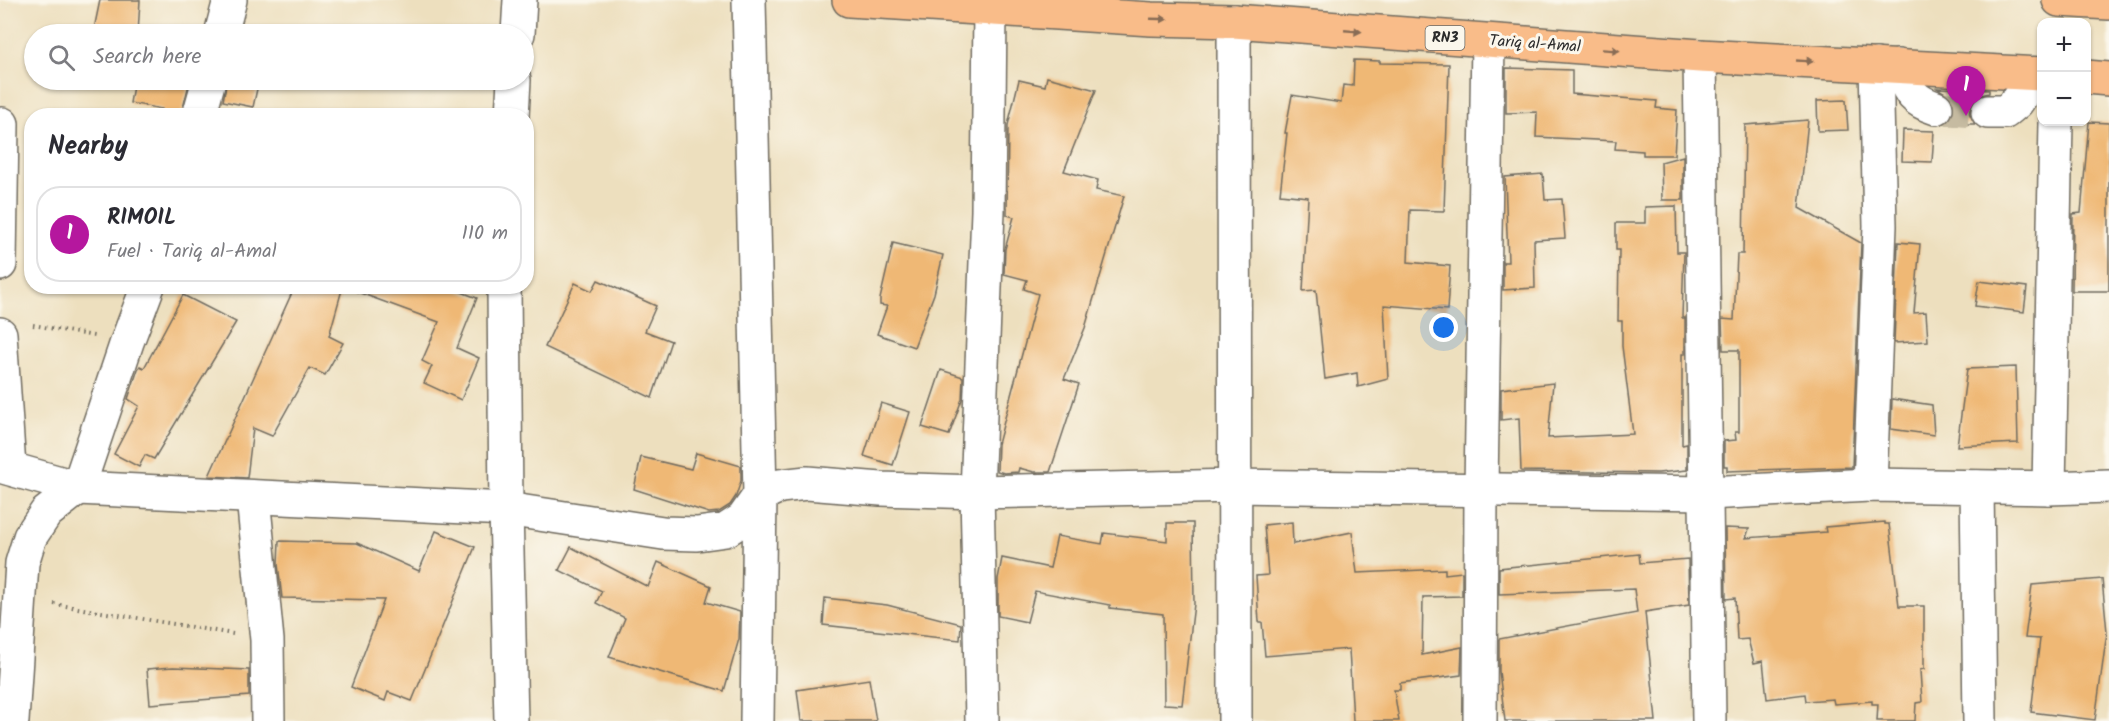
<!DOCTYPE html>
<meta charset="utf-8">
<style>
:root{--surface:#fff;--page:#f2f2f3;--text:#2b2b33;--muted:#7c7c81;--line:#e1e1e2;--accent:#b5179e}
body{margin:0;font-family:Kalam,sans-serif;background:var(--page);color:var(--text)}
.controls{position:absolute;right:18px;top:18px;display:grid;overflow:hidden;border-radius:12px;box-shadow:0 2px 4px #0004}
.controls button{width:54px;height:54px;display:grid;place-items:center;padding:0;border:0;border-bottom:2px solid var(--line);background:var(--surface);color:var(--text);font:30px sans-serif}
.you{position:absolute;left:1444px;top:328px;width:21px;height:21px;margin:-15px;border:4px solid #fff;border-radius:50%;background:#1a73e8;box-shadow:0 0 0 9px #1a73e833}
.badge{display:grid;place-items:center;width:39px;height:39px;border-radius:50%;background:var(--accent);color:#fff;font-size:20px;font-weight:700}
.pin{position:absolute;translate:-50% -50px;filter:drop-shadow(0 2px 3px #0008)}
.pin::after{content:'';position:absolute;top:32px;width:21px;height:18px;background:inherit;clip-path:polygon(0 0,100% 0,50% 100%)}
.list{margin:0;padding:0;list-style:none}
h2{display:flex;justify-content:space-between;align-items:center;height:78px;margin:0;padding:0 24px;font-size:26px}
h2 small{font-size:20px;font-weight:400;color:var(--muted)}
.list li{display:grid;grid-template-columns:39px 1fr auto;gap:18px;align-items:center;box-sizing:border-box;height:96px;margin:0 12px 12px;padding:0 12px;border:2px solid var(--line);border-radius:24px}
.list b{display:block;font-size:22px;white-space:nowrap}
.list p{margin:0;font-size:20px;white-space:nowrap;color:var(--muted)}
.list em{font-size:20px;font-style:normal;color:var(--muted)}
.icon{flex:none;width:33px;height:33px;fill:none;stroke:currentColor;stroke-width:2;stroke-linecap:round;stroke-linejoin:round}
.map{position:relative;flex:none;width:2109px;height:721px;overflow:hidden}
.search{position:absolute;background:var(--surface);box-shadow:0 2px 4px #0004;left:24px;top:24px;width:510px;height:66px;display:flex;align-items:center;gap:15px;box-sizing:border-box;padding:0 21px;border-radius:33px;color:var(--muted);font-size:22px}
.panel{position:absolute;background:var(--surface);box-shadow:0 2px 4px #0004;left:24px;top:108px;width:510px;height:186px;border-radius:24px}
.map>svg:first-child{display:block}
</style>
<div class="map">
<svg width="2109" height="721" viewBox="0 0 2109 721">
<rect width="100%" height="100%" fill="#fbf7ec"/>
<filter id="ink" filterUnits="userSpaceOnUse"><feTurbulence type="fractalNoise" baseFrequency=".0167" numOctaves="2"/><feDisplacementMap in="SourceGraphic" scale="12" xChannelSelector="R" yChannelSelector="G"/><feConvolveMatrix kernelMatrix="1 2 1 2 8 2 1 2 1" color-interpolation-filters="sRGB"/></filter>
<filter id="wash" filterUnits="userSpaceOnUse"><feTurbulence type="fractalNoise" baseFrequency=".008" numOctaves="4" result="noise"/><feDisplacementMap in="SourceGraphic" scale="24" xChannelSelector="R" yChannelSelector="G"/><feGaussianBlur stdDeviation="1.35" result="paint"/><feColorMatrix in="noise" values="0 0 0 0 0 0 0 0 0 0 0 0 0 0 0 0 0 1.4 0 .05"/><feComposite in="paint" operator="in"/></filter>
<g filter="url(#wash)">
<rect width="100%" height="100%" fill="#eddfbe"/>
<g id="blocks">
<g fill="#efb874">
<path d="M 100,0 L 140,0 L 138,34 L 93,34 Z"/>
<path d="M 1354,60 L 1380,61 L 1380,63 L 1449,64 L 1444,211 L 1410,210 L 1408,262 L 1450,266 L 1447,310 L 1384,305 L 1388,379 L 1358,387 L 1357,373 L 1325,379 L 1316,290 L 1303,291 L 1308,197 L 1280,194 L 1287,133 L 1285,133 L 1292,95 L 1341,103 L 1343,85 L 1353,86 Z"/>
<path d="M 1506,68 L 1572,70 L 1572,94 L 1657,101 L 1656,108 L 1677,110 L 1674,155 L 1643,155 L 1643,151 L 1615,149 L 1616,141 L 1536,137 L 1537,112 L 1506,113 Z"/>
<path d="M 1047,77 L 1096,90 L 1064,171 L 1098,180 L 1096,190 L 1124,196 L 1085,328 L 1064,379 L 1079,384 L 1050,472 L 1034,472 L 1019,468 L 1018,472 L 1004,473 L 997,471 L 998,444 L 1038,294 L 1024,289 L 1027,280 L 1004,274 L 1005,249 L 1014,217 L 1007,215 L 1008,125 L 1019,80 L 1045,86 Z"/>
<path d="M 134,80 L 190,80 L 181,116 L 161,116 L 162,109 L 130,103 Z"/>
<path d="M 227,80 L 259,80 L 253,107 L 223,101 Z"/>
<path d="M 1937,88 L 1989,90 L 1989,93 L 1978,96 L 1972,103 L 1969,113 L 1975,124 L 1946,124 L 1953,115 L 1954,104 L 1950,96 Z"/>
<path d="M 1846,100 L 1848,130 L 1818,131 L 1817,101 Z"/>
<path d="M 1808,120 L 1799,208 L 1861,243 L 1852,467 L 1727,471 L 1727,466 L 1724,466 L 1724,441 L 1736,440 L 1735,432 L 1739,432 L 1739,350 L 1723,350 L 1722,319 L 1734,320 L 1737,254 L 1743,254 L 1745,125 Z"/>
<path d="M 2089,122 L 2109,123 L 2109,291 L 2072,291 L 2073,214 L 2081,213 Z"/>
<path d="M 1903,130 L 1934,131 L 1932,162 L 1902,161 Z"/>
<path d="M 1683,156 L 1683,200 L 1662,200 L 1661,162 Z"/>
<path d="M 1543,174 L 1545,200 L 1562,199 L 1565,238 L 1534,240 L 1535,288 L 1503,290 L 1503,262 L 1508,262 L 1505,177 Z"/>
<path d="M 1676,206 L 1677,252 L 1684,252 L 1682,318 L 1685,318 L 1685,354 L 1682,354 L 1682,445 L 1687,444 L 1687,470 L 1658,473 L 1521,471 L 1519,418 L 1501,420 L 1501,389 L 1553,383 L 1548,438 L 1633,434 L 1622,346 L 1622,321 L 1618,321 L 1619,250 L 1616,250 L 1616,223 L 1645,223 L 1645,207 Z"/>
<path d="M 1898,242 L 1920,244 L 1914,313 L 1926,312 L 1928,341 L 1894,343 Z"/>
<path d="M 893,243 L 943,255 L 934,294 L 914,347 L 877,334 L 887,306 L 880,305 L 880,299 Z"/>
<path d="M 598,280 L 656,306 L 645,331 L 671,341 L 652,398 L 545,347 L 575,283 L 592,291 Z"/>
<path d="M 1979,281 L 2027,287 L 2024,312 L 1975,306 Z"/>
<path d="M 295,286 L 343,286 L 329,336 L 343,343 L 325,375 L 310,368 L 272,436 L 253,428 L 247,478 L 209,476 Z"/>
<path d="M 353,286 L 446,286 L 477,298 L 457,348 L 479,358 L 461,400 L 424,383 L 432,366 L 422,361 L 439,322 L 352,290 Z"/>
<path d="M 183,295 L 236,322 L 154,459 L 145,455 L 139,467 L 114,454 L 139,406 L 128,399 L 138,369 L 140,366 L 144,368 Z"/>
<path d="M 2016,367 L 2018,443 L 1957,446 L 1967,369 Z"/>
<path d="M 941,370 L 963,377 L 962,399 L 949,435 L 922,427 Z"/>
<path d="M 1892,399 L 1932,405 L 1934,435 L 1891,429 Z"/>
<path d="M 881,403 L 910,412 L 893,465 L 864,456 Z"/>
<path d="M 696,453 L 741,466 L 741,481 L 736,496 L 730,505 L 719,512 L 709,513 L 634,489 L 641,457 L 691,469 Z"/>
<path d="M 1292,522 L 1293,544 L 1352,532 L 1357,573 L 1445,569 L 1445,574 L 1462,572 L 1462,596 L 1423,597 L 1422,655 L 1462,647 L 1461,675 L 1400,683 L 1400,690 L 1394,690 L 1399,721 L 1353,721 L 1349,649 L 1265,656 L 1262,622 L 1259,622 L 1256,576 L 1268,575 L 1264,525 Z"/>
<path d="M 1885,522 L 1885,524 L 1889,524 L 1899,606 L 1924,606 L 1924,669 L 1920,670 L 1922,702 L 1916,703 L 1915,721 L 1877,721 L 1878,704 L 1872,704 L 1872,701 L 1834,704 L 1833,699 L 1806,701 L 1805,694 L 1767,699 L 1763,661 L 1754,663 L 1748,639 L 1737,640 L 1735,598 L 1726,599 L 1725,528 L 1749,529 L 1746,538 L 1826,532 L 1825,527 Z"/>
<path d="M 1167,523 L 1193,523 L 1194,604 L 1182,705 L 1164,704 L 1163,614 L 1110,608 L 1110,605 L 1035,591 L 1027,622 L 998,616 L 998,579 L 1002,558 L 1050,568 L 1057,536 L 1102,544 L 1104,533 L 1167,541 Z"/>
<path d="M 436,531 L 475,547 L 412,701 L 388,692 L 385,701 L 351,687 L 384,600 L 282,598 L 278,564 L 279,541 L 357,543 L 419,571 Z"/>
<path d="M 571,547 L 648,587 L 658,562 L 711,586 L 706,602 L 740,612 L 739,639 L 724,691 L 609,657 L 625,618 L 596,603 L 602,591 L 559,570 Z"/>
<path d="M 1639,554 L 1640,563 L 1688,559 L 1689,605 L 1645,612 L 1656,721 L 1505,721 L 1499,671 L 1499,639 L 1637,613 L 1634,589 L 1499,594 L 1499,568 Z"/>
<path d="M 2102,579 L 2107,632 L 2095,720 L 2031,712 L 2040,639 L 2025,638 L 2032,585 Z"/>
<path d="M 825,598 L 887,605 L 961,624 L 960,640 L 823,625 Z"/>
<path d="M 173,667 L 249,670 L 249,696 L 150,704 L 147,669 Z"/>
<path d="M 869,679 L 876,721 L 801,721 L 797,690 Z"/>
</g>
</g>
</g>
<g filter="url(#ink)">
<use href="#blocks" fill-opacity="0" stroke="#6f6a5e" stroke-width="1.5"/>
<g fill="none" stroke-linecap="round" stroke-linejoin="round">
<path stroke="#c6bba1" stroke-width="33" stroke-dasharray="33 16" stroke-linecap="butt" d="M 1936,108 L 1988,112"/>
<defs>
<g id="minor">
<path d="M 749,0 L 760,495 L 757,721"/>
<path d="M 1234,21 L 1235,721"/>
<path d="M 221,34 L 230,0"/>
<path d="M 518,34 L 520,0"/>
<path d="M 1700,56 L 1709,721"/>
<path d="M 1898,66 C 1909,90 1910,100 1936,108"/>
<path d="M 1988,112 L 2005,112 L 2017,102 L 2036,74"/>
<path d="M 199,116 L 209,80"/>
<path d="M 512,116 L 514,80"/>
<path d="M 0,264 L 2,124"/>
<path d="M 504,286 L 506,509 L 511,721"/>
<path d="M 0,334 L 9,468"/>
<path d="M 0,466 L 78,488 L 506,509 L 663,533 L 697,534 L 726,530 L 743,519 L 760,495 L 780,486 L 807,483 L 881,489 L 977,492 L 1236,486 L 1707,493 L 1870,485 L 2049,488 L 2109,486"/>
<path d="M 1870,485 L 1880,226 L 1876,65"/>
<path d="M 1977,487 L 1980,721"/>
<path d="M 2049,488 L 2056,122"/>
<path d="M 253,497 L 267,640 L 268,721"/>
<path d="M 12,721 L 22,563 L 30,537 L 46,513 L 78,488 L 127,342 L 148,286"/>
<path d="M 982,721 L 977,492 L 988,211 L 990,9"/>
<path d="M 1480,721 L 1481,489 L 1488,41"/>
</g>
<g id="highway">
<path d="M 849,0 L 1151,19 L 1234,21 L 1700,56 L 2042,74"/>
<path d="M 2059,0 L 2109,3"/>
<path d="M 2086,77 L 2109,79"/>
</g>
</defs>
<use href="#minor" stroke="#6f6a5e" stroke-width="36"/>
<use href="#highway" stroke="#6f6a5e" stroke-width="36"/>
<g stroke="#6f6a5e" stroke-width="4" stroke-dasharray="1.5 4.5" stroke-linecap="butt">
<path d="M 33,325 L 94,336"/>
<path d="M 54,604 L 233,634"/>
</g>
<use href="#minor" stroke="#fff" stroke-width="33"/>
<use href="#highway" stroke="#f9bc89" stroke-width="33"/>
</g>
<defs><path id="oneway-solid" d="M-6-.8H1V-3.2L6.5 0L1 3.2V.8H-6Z" transform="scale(1.5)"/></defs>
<g fill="#886c55">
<use href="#oneway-solid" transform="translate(1159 19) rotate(2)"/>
<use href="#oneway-solid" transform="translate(1353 31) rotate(5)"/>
<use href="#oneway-solid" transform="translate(1611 50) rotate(4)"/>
<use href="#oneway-solid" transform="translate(1805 61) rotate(3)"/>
</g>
</g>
<g text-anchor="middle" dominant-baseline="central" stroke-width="6" stroke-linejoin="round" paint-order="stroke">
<rect fill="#fbf7ec" stroke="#696865" stroke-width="1.5" x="1425.5" y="26" width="39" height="24" rx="4.5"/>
<g font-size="15" font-weight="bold" fill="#2b2b2b">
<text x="1445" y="38">RN3</text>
</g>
<g font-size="16" fill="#2b2b2b" stroke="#fbf7ec">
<text transform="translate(1535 44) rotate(4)">Tariq al-Amal</text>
</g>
</g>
</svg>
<div class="controls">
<button>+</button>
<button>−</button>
</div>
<div class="you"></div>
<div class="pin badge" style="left:1966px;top:116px">1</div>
<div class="search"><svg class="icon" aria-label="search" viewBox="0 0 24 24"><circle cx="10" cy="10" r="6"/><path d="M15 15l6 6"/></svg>Search here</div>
<section class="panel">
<h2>Nearby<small></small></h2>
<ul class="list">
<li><span class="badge">1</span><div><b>RIMOIL</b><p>Fuel · Tariq al-Amal</p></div><em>110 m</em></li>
</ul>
</section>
</div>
